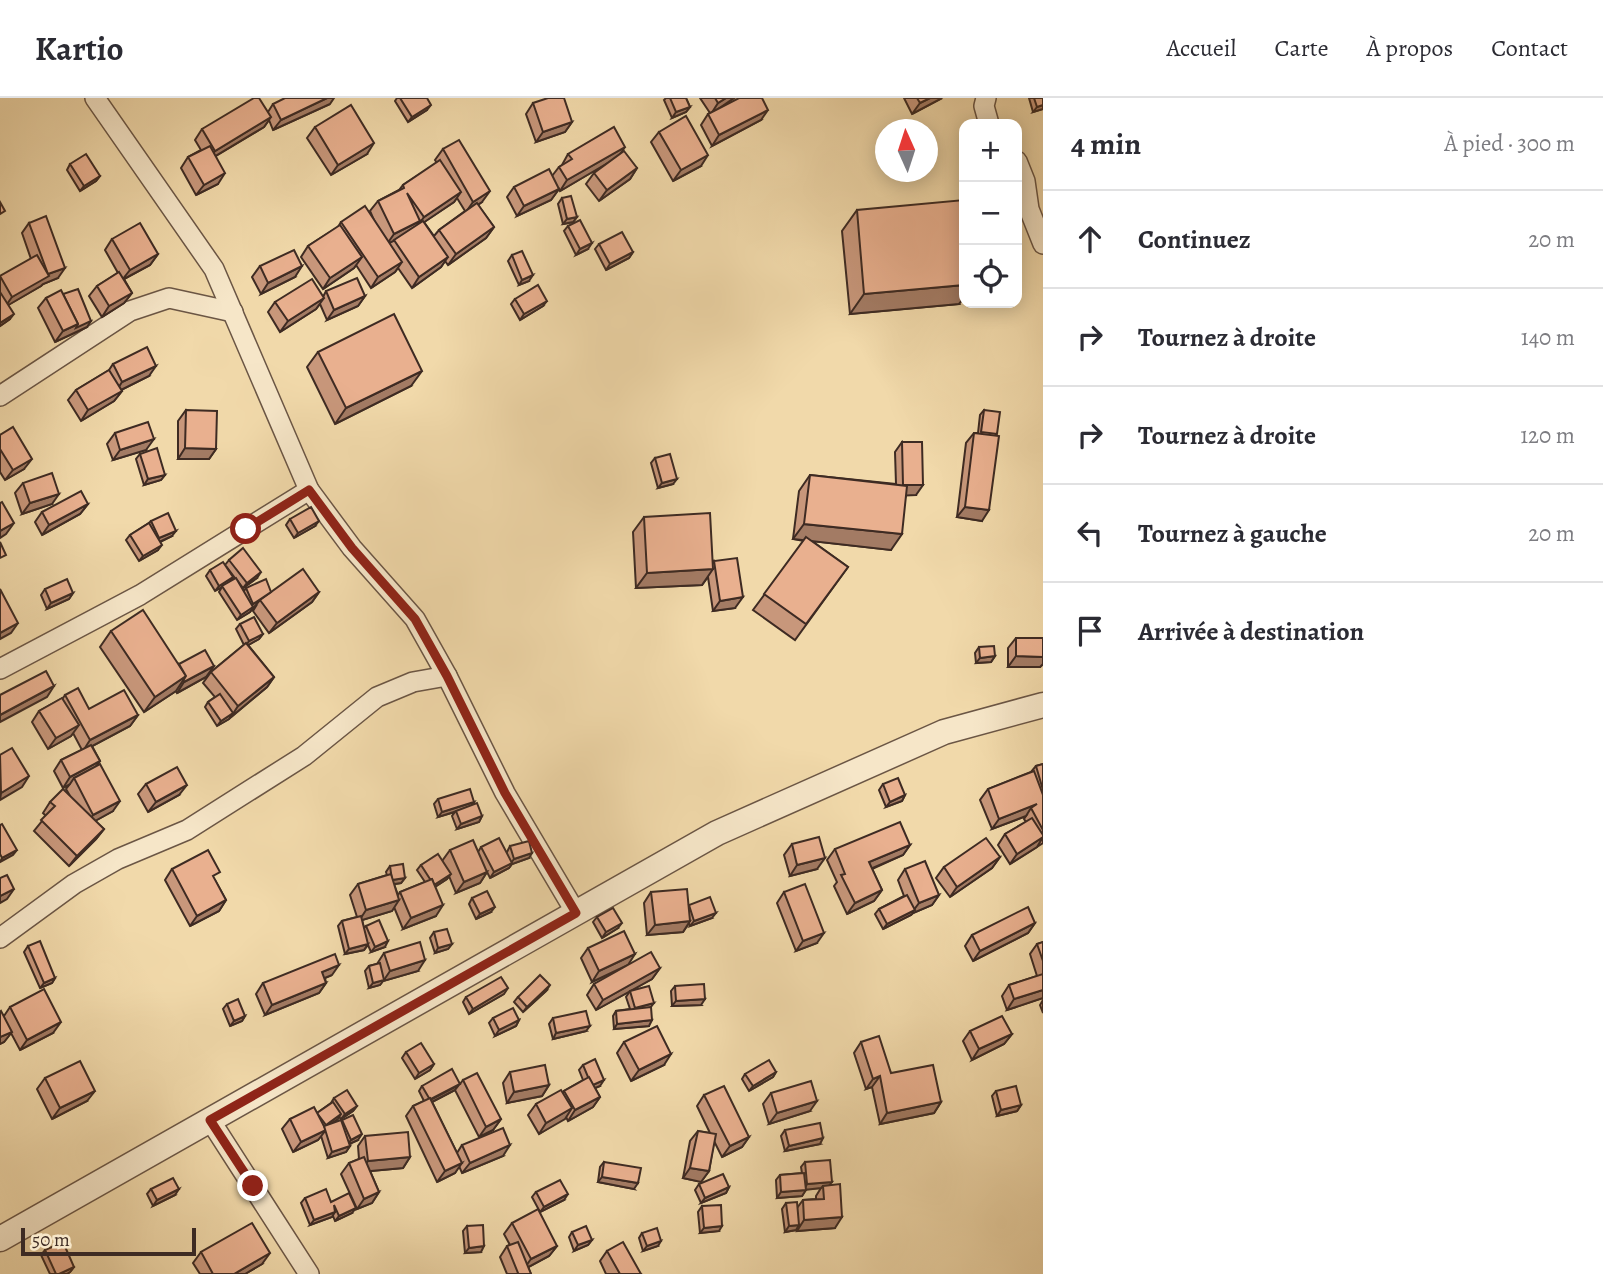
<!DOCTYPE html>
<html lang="fr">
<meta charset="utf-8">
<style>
:root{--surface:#fff;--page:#f2f2f3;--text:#2b2b33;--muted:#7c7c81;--line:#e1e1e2}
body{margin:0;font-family:Alegreya,serif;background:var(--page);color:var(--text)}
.controls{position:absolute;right:21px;top:21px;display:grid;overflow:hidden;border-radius:14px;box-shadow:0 4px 18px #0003}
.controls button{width:63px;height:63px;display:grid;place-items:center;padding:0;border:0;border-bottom:2px solid var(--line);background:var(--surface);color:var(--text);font:35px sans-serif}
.compass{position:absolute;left:875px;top:21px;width:63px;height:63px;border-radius:50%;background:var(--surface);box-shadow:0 4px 18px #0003;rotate:357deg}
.scale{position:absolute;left:21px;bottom:18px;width:175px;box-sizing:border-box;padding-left:7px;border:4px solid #3e2b23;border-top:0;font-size:19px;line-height:24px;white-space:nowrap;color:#3e2b23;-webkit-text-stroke:5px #f6e6c8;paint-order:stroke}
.stop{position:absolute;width:21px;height:21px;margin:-16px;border:5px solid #8f2418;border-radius:50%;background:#fff}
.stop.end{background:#8f2418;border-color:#fff;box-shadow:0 2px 7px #0008}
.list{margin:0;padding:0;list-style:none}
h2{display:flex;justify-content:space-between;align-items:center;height:91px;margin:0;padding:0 28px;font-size:30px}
h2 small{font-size:23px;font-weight:400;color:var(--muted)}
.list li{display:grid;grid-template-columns:46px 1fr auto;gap:21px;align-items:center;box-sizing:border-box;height:98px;padding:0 28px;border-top:2px solid var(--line)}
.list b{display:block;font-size:26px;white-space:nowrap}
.list em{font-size:23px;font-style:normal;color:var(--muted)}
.icon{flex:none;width:38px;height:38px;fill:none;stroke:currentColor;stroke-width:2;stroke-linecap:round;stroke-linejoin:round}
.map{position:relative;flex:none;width:1043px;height:1176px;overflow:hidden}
header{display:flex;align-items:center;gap:42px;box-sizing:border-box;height:98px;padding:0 35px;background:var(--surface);border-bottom:2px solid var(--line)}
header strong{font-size:33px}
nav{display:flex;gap:38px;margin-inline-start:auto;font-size:24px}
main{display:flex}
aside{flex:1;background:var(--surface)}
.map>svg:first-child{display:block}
</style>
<header>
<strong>Kartio</strong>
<nav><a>Accueil</a><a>Carte</a><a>À propos</a><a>Contact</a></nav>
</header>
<main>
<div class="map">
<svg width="1043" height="1176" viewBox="0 0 1043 1176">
<rect width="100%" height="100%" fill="#f1d9aa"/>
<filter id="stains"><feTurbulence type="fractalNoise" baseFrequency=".00286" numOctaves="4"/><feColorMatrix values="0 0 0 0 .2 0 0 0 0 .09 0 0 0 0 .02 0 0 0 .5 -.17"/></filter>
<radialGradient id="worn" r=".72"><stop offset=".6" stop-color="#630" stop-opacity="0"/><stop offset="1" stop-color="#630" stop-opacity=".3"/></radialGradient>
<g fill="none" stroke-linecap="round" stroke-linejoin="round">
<defs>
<g id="minor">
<path d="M 95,0 L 214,171 L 309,392 L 352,450 L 415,521 L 447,578 L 505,695 L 576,815"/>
<path d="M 986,0 L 984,8 L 989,26"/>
<path d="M 1017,63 L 1025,83 L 1029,111 L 1043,146"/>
<path d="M 0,298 L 130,213 L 169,200 L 233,214"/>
<path d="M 0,571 L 140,497 L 309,392"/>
<path d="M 0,840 L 74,786 L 118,761 L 187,732 L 304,658 L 377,599 L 413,584 L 447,578"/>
<path d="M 210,1022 L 309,1176"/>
</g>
<path id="tertiary" d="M 0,1141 L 717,735 L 944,634 L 1043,607"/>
</defs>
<use href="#minor" stroke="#6b5645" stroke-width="22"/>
<use href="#tertiary" stroke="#6b5645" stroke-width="27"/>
<use href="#minor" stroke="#f6e6c8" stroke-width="19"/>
<use href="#tertiary" stroke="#f6e6c8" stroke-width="24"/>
</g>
<g fill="#c8977b" stroke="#3e2b23" stroke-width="2" fill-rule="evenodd">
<path d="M 397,0 L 427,0 L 427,12 L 408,24 L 395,3 Z"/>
<path d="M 666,0 L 686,0 L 690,9 L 686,14 L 672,20 L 664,2 Z"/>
<path d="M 700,0 L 734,0 L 716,12 L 761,22 L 712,48 L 701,27 L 708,16 L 710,15 Z"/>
<path d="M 904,0 L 942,0 L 912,16 Z"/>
<path d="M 1029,0 L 1043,0 L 1043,11 L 1033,14 Z"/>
<path d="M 533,5 L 572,24 L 565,34 L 536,44 L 526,16 Z"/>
<path d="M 273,6 L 330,6 L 273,32 L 269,22 L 264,29 L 216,58 L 218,86 L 196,97 L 181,70 L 188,59 L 201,52 L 195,42 L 202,31 L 268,14 Z"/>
<path d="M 315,29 L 367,56 L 331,77 L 307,40 Z"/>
<path d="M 659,34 L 701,68 L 673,83 L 651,44 Z"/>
<path d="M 443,51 L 482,104 L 478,107 L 494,129 L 486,140 L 448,167 L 445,163 L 441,169 L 412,190 L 398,170 L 395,174 L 371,190 L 356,167 L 354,170 L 323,191 L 301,159 L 308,148 L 338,129 L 341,124 L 374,122 L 370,113 L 378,103 L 399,92 L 403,87 L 437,65 L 435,62 ZM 457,100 L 465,113 L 439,132 L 434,138 L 424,124 L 454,104 Z"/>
<path d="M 568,56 L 620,56 L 637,70 L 630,81 L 599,103 L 586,86 L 594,75 L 609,64 L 560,93 L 559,91 L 551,102 L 517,118 L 507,99 L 514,89 L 552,78 L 559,69 L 562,67 Z"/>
<path d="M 70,66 L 100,78 L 96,83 L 80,93 L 67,72 Z"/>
<path d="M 562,100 L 577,119 L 573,124 L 563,126 L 558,106 Z"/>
<path d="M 857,112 L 959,206 L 850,216 L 842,133 Z"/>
<path d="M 29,125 L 58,180 L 43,186 L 41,188 L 8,207 L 10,221 L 0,228 L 0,179 L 31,161 L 22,135 Z"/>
<path d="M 568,128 L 588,151 L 576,157 L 564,133 Z"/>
<path d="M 112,141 L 158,156 L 150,167 L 124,181 L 132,195 L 124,205 L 102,219 L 89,198 L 97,188 L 118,175 L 105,152 Z"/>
<path d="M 599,146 L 633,154 L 629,160 L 606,172 L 595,151 Z"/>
<path d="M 512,157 L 529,183 L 519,187 L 508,163 Z"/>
<path d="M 260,168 L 295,179 L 261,196 L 252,179 Z"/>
<path d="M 326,193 L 365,198 L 358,208 L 327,222 L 320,206 L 316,211 L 280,234 L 268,214 L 275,204 L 323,199 Z"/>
<path d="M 63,196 L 87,229 L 55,244 L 38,210 L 46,200 Z"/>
<path d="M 515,201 L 543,208 L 520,222 L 511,206 Z"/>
<path d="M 318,254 L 411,288 L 335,326 L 307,269 Z"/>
<path d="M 113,266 L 149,278 L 121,292 L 122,293 L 114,303 L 81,323 L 68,302 L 76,292 L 109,272 Z"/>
<path d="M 186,312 L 216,351 L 209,361 L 178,361 L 178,323 Z"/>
<path d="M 984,312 L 996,337 L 982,423 L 957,419 L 966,345 L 974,335 L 978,335 L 980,317 Z"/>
<path d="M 115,335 L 146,352 L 113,362 L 107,346 Z"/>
<path d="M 0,337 L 24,371 L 5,382 L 0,374 Z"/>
<path d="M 902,344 L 916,397 L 906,397 L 891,452 L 812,443 L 848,469 L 795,542 L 753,512 L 804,443 L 793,441 L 799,393 L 810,377 L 896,386 L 895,354 Z"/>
<path d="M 140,356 L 165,377 L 161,382 L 144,387 L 136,361 Z"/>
<path d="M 655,360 L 673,386 L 658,390 L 651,365 Z"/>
<path d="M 23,385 L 52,406 L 22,416 L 15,395 Z"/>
<path d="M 88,406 L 80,416 L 42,437 L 35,424 L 42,414 Z"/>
<path d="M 644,419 L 713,465 L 714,463 L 735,510 L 713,513 L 708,479 L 702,487 L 636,490 L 633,434 Z"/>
<path d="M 290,421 L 315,428 L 294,440 L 286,427 Z"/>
<path d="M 151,423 L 172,438 L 160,444 L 158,452 L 139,463 L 126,442 L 130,437 L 149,425 Z"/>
<path d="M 229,462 L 257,480 L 243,490 L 237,482 L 244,493 L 246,490 L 271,494 L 319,494 L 312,504 L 269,535 L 253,513 L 256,508 L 253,509 L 250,514 L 237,522 L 219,494 L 222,489 L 215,493 L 206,478 L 210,472 L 225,467 ZM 226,468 L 235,480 L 230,484 Z"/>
<path d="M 45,491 L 73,495 L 69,501 L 47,511 L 41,497 Z"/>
<path d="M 240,526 L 263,536 L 259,541 L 248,547 L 274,579 L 267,589 L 229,621 L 217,628 L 205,609 L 208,604 L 215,599 L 203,585 L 211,574 L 244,547 L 236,531 Z"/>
<path d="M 111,533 L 179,566 L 214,568 L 206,579 L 177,595 L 176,593 L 144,614 L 100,549 Z"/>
<path d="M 1016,540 L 1043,540 L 1043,566 L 1040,569 L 1008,569 L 1008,550 Z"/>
<path d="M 979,549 L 995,558 L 991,564 L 976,565 L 975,555 Z"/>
<path d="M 65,597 L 89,611 L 138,617 L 130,628 L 92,648 L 100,663 L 96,668 L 113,713 L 95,723 L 104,731 L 96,741 L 69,768 L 34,733 L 46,718 L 43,715 L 50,704 L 70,698 L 66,691 L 70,686 L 63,690 L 54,673 L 61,662 L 82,652 L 73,635 L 71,638 L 48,651 L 32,624 L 39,613 L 63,600 Z"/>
<path d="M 1043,666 L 1043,745 L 1010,766 L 998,747 L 1005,736 L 1026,724 L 1024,721 L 1026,718 L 992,731 L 980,702 L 988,691 L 1031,674 L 1036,668 Z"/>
<path d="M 146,686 L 179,697 L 148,714 L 138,696 Z"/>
<path d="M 883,686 L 905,697 L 902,703 L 886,709 L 879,692 Z"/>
<path d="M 438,701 L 474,704 L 472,707 L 482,718 L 479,724 L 457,731 L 452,718 L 455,714 L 438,719 L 434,706 Z"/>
<path d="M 792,746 L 817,771 L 790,778 L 784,757 Z"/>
<path d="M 910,747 L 903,757 L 872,771 L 882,792 L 874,803 L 847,816 L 834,788 L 837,784 L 827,762 L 835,751 Z"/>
<path d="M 510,748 L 529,760 L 512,766 L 509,770 L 490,780 L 486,772 L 487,774 L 480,785 L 456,795 L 449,778 L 447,781 L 435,789 L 436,818 L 403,831 L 394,809 L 392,813 L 362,822 L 364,830 L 366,828 L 385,849 L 371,854 L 368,847 L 364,852 L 345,856 L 338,828 L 342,823 L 357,819 L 350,797 L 358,786 L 387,777 L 386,774 L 390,768 L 405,780 L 401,785 L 394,786 L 398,797 L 400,794 L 425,784 L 417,772 L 421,767 L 442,763 L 450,752 L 478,754 L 481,749 L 507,754 Z"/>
<path d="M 1000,759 L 992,770 L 950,799 L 936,780 L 944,769 Z"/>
<path d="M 172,771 L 215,782 L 226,802 L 219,813 L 190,828 L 165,782 Z"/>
<path d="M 905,771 L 939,797 L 932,807 L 913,815 L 911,817 L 883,831 L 875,816 L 879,811 L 904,798 L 898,782 Z"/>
<path d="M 651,794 L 689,807 L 712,820 L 690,828 L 689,825 L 683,834 L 647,837 L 644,805 Z"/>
<path d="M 784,794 L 817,845 L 796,853 L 777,805 Z"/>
<path d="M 472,800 L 491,814 L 476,821 L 469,806 Z"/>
<path d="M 597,819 L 618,830 L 602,840 L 593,824 Z"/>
<path d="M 1035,825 L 1028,835 L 973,863 L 965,848 L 972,837 Z"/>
<path d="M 434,834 L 452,846 L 448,851 L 435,855 L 430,840 Z"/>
<path d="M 1043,844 L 1043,900 L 1007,912 L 1002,898 L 1009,887 L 1037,878 L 1030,856 L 1037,846 Z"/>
<path d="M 28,848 L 55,880 L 52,885 L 40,890 L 24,854 Z"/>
<path d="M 588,850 L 628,867 L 592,884 L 581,860 Z"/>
<path d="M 384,855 L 418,873 L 383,883 L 380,887 L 369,890 L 365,873 L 369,868 L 377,866 Z"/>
<path d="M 660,870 L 652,881 L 596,912 L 587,897 L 594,886 Z"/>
<path d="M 332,877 L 325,880 L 326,885 L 319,895 L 265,917 L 256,896 L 263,885 Z"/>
<path d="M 675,888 L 701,907 L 672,908 L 671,893 Z"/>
<path d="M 546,893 L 523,914 L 514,904 L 518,899 Z"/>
<path d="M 630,893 L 650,909 L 649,928 L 614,931 L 613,918 L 616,913 L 630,911 L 626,899 Z"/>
<path d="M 504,896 L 469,916 L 463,904 L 466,899 Z"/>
<path d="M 1043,902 L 1043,915 L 1040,907 Z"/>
<path d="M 227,906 L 245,918 L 242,923 L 230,928 L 223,911 Z"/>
<path d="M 10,909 L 53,935 L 20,952 L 11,935 L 4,944 L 0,946 L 0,914 L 4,918 Z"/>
<path d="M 493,920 L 519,922 L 516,928 L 495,938 L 489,925 Z"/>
<path d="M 553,920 L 586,933 L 553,941 L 549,926 Z"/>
<path d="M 970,933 L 1012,936 L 1004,946 L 972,962 L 963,943 Z"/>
<path d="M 624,944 L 664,967 L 631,983 L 617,955 Z"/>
<path d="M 861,944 L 891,975 L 941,1004 L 934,1015 L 880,1026 L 872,989 L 866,991 L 854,955 Z"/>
<path d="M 406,954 L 434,966 L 430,972 L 415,981 L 402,960 Z"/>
<path d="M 583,967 L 600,988 L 595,990 L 600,999 L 593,1009 L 568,1023 L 566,1019 L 539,1036 L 528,1017 L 536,1006 L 563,995 L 564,993 L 583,982 L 579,972 Z"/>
<path d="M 510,974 L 549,987 L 542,998 L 507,1005 L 503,985 Z"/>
<path d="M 776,974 L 773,979 L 749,993 L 742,981 L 745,976 Z"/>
<path d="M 45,980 L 87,1003 L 52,1021 L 37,991 Z"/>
<path d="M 463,982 L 501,1021 L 493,1032 L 479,1039 L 455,992 L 432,1004 L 457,1055 L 462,1047 L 503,1058 L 462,1075 L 459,1068 L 455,1075 L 437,1084 L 406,1018 L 413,1008 L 424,1003 L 419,993 L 422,988 L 460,986 Z"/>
<path d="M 996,993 L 1021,1007 L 1017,1013 L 997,1018 L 992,998 Z"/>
<path d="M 771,995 L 810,1013 L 769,1026 L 763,1006 Z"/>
<path d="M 704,997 L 749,1039 L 742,1049 L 722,1059 L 714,1043 L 709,1073 L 701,1084 L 683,1080 L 690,1043 L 698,1033 L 710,1035 L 697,1008 Z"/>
<path d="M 334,1000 L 357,1008 L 353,1013 L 341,1021 L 339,1019 L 332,1025 L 342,1022 L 358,1042 L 349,1046 L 350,1048 L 346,1054 L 328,1060 L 321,1038 L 318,1042 L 293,1054 L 282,1031 L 290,1021 L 317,1015 L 331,1005 Z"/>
<path d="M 785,1032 L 820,1046 L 785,1053 L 781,1038 Z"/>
<path d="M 365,1038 L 410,1059 L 403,1070 L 370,1073 L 379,1094 L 372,1105 L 357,1111 L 341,1076 L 349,1065 L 359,1061 L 358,1048 Z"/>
<path d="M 604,1064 L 634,1091 L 598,1084 L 600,1069 Z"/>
<path d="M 805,1064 L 830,1087 L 835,1130 L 797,1133 L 797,1131 L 796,1132 L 785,1134 L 782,1111 L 786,1105 L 797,1110 L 803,1102 L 816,1101 L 816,1098 L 821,1090 L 806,1091 L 802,1098 L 777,1100 L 776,1082 L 780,1077 L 802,1075 L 801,1069 Z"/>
<path d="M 699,1086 L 729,1089 L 726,1095 L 701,1105 L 695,1092 Z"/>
<path d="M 151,1091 L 175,1097 L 153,1108 L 147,1096 Z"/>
<path d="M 536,1094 L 564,1102 L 540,1114 L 532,1099 Z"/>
<path d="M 305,1100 L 331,1104 L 352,1115 L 335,1123 L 333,1118 L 332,1119 L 310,1127 L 301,1105 Z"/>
<path d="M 702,1108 L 719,1133 L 700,1135 L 698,1114 Z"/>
<path d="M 512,1125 L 557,1148 L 549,1158 L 528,1169 L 531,1176 L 507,1176 L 500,1159 L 507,1148 L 510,1147 L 504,1136 Z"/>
<path d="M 467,1128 L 481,1154 L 465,1155 L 463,1133 Z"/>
<path d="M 572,1134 L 592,1142 L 588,1147 L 574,1153 L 569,1139 Z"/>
<path d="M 642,1135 L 658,1148 L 643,1153 L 639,1140 Z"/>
<path d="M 45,1152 L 74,1169 L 70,1174 L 67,1176 L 50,1176 L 41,1157 Z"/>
<path d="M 607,1153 L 641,1176 L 606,1176 L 600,1163 Z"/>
<path d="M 201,1154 L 262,1166 L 245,1176 L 200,1176 L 193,1165 Z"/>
</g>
<g fill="#a37b64" stroke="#3e2b23" stroke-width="2">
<path d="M 327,0 L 334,0 L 330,6 L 273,32 L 281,22 Z"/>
<path d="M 726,0 L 734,0 L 711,16 L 718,5 Z"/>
<path d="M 930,0 L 942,0 L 912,16 L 920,5 Z"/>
<path d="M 431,7 L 427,12 L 408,24 L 412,19 Z"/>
<path d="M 1043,7 L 1043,11 L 1033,14 L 1037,9 Z"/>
<path d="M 690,9 L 686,14 L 672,20 L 676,14 Z"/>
<path d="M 768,12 L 761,22 L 712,48 L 719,37 Z"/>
<path d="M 271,19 L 264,29 L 207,63 L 215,53 Z"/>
<path d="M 572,24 L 565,34 L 536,44 L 543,34 Z"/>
<path d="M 374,45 L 367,56 L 331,77 L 338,67 Z"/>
<path d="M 625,49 L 618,59 L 560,93 L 567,82 Z"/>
<path d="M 708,57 L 701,68 L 673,83 L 681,72 Z"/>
<path d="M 637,70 L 630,81 L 599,103 L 607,92 Z"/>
<path d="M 225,75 L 218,86 L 196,97 L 204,87 Z"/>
<path d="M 100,78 L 96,83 L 80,93 L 84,88 Z"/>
<path d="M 559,91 L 551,102 L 517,118 L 524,108 Z"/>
<path d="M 490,93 L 482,104 L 466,114 L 473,104 Z"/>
<path d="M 461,94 L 454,104 L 417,129 L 424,119 Z"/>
<path d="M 577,119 L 573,124 L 563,126 L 567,121 Z"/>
<path d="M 420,123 L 413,134 L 387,146 L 394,136 Z"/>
<path d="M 494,129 L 486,140 L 448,167 L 456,156 Z"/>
<path d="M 592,145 L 588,151 L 576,157 L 580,151 Z"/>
<path d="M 633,154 L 629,160 L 606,172 L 610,166 Z"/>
<path d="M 158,156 L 150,167 L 122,182 L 130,172 Z"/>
<path d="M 362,159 L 354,170 L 323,191 L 330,180 Z"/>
<path d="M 448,159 L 441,169 L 412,190 L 419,179 Z"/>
<path d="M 402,164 L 395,174 L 371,190 L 378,179 Z"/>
<path d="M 302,168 L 295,179 L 261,196 L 268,185 Z"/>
<path d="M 65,170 L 58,180 L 43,186 L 41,188 L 5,209 L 12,199 L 48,176 Z"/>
<path d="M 533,177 L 529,183 L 519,187 L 522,182 Z"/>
<path d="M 964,187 L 964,200 L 959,206 L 850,216 L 864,196 Z"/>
<path d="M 132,195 L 124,205 L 102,219 L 109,208 Z"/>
<path d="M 365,198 L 358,208 L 327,222 L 334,212 Z"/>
<path d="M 324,200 L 316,211 L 280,234 L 288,223 Z"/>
<path d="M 547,203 L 543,208 L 520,222 L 524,216 Z"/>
<path d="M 973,205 L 991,205 L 971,208 Z"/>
<path d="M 14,216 L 10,221 L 0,228 L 0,225 Z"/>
<path d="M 91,223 L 87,229 L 55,244 L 63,233 L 78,226 Z"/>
<path d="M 156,268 L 149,278 L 115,295 L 122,284 Z"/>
<path d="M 422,273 L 411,288 L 335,326 L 346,310 Z"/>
<path d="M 122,293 L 114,303 L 81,323 L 88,312 Z"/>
<path d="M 154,341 L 146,352 L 113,362 L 120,352 Z"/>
<path d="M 185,350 L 216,351 L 209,361 L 178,361 Z"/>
<path d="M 32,361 L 24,371 L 5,382 L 13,372 Z"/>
<path d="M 165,377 L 161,382 L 144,387 L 148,381 Z"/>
<path d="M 677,381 L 673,386 L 658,390 L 662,385 Z"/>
<path d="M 903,387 L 923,387 L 916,397 L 896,398 Z"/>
<path d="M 59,396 L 52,406 L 22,416 L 30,405 Z"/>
<path d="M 88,406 L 80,416 L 42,437 L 49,427 Z"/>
<path d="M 965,409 L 989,412 L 982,423 L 957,419 Z"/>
<path d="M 319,423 L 315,428 L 294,440 L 298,435 Z"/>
<path d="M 14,425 L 6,436 L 0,440 L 0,433 Z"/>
<path d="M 804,426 L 902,436 L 891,452 L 793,441 Z"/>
<path d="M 176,433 L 172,438 L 155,446 L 159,440 Z"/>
<path d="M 162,447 L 158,452 L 139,463 L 143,458 Z"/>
<path d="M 713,471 L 702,487 L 636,490 L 647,475 Z"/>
<path d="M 261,474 L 257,480 L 243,490 L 247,485 Z"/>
<path d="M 233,479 L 229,485 L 215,493 L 219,488 Z"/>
<path d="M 319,494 L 312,504 L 269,535 L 277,525 Z"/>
<path d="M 73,495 L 69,501 L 47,511 L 51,505 Z"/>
<path d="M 743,499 L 735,510 L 713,513 L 720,503 Z"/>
<path d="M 260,502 L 250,514 L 237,522 L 241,517 L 249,511 L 253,506 Z"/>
<path d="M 18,525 L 11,535 L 0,541 L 0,535 Z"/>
<path d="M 263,536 L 259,541 L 245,549 L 249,543 Z"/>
<path d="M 995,558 L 991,564 L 976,565 L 980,560 Z"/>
<path d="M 1016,558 L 1043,559 L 1043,566 L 1040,569 L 1008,569 Z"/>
<path d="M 214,568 L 206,579 L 177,595 L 184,584 Z"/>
<path d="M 186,578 L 176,593 L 144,614 L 155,599 Z"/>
<path d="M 274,579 L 267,589 L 231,619 L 238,608 Z"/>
<path d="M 54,588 L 47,599 L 0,624 L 0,617 Z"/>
<path d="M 233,615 L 229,621 L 217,628 L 221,623 Z"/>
<path d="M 138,617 L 130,628 L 83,653 L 90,642 Z"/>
<path d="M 79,627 L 71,638 L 48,651 L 56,640 Z"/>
<path d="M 100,663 L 92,674 L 74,680 L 70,686 L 63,690 L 70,679 Z"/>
<path d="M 29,678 L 22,689 L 0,702 L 1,695 Z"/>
<path d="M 187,687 L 179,697 L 148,714 L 156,704 Z"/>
<path d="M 905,697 L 902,703 L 886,709 L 890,704 Z"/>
<path d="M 120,703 L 113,713 L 86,728 L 93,717 Z"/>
<path d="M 474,704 L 470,709 L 438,719 L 442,714 Z"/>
<path d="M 1037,706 L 1031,710 L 1026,718 L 992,731 L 999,721 Z"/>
<path d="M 482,718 L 479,724 L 457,731 L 461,726 Z"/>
<path d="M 104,731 L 96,741 L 69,768 L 77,758 Z"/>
<path d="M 1043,739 L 1037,749 L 1010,766 L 1017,756 Z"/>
<path d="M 910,747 L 903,757 L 861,775 L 869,764 Z"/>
<path d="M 17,752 L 13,757 L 0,764 L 2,760 Z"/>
<path d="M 532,755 L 529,760 L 512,766 L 509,770 L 490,780 L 494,774 L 510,766 L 514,761 Z"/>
<path d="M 1000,759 L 992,770 L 950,799 L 957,789 Z"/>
<path d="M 825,760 L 817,771 L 790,778 L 797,767 Z"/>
<path d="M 487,774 L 480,785 L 456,795 L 464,784 Z"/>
<path d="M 451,776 L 447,781 L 430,792 L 434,787 Z"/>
<path d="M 405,780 L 401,785 L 388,787 L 392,782 Z"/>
<path d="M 14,791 L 7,801 L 0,805 L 0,798 Z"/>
<path d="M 882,792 L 874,803 L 847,816 L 855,805 Z"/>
<path d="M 939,797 L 932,807 L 913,815 L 911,817 L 883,831 L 887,826 L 913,813 L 919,805 Z"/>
<path d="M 226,802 L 219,813 L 190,828 L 197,818 Z"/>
<path d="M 399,802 L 392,813 L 359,823 L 366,812 Z"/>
<path d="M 443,807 L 436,818 L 403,831 L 411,820 Z"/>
<path d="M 495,809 L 491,814 L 476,821 L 480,816 Z"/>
<path d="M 716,815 L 712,820 L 690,828 L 694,823 Z"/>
<path d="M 690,823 L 683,834 L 647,837 L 655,827 Z"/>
<path d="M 622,825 L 618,830 L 602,840 L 606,834 Z"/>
<path d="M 1035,825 L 1028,835 L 973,863 L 980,853 Z"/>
<path d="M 824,835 L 817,845 L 796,853 L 803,843 Z"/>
<path d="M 388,843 L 385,849 L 371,854 L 375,849 Z"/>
<path d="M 368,846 L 364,852 L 345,856 L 349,851 Z"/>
<path d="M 452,846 L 448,851 L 435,855 L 438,850 Z"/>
<path d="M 635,856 L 628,867 L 592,884 L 599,873 Z"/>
<path d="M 425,862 L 418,873 L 383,883 L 380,887 L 369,890 L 373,885 L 384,882 L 390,873 Z"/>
<path d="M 339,867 L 332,877 L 315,884 L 322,874 Z"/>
<path d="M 660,870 L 652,881 L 596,912 L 603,902 Z"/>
<path d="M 55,880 L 52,885 L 40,890 L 44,885 Z"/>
<path d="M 326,885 L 319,895 L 265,917 L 272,907 Z"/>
<path d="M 550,887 L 546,893 L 523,914 L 527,909 Z"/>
<path d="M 508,890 L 504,896 L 469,916 L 473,911 Z"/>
<path d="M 1043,892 L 1043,900 L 1007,912 L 1014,901 Z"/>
<path d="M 705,901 L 701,907 L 672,908 L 676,903 Z"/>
<path d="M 654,905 L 650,910 L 631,915 L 635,910 Z"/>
<path d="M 245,918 L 242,923 L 230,928 L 234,923 Z"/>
<path d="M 519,922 L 516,928 L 495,938 L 499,932 Z"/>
<path d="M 652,922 L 649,928 L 614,931 L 617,926 Z"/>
<path d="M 61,924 L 53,935 L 20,952 L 27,942 Z"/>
<path d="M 590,928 L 586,933 L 553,941 L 556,935 Z"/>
<path d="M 12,934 L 4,944 L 0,946 L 0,939 Z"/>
<path d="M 1012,936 L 1004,946 L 972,962 L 979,951 Z"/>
<path d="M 671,956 L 664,967 L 631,983 L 639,972 Z"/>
<path d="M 434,966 L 430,972 L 415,981 L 419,975 Z"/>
<path d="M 776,974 L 773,979 L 749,993 L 753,988 Z"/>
<path d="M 880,978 L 872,989 L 866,991 L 873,981 Z"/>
<path d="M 604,982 L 600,988 L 588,993 L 592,987 Z"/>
<path d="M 459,987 L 455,992 L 426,1007 L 430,1002 Z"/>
<path d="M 549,987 L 542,998 L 507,1005 L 514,994 Z"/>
<path d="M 95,993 L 87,1003 L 52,1021 L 60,1010 Z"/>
<path d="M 600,999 L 593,1009 L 568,1023 L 575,1012 Z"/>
<path d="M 817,1003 L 810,1013 L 769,1026 L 777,1015 Z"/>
<path d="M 941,1004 L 934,1015 L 880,1026 L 887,1015 Z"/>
<path d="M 1021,1007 L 1017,1013 L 997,1018 L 1001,1012 Z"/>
<path d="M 357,1008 L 353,1013 L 341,1021 L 345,1016 Z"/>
<path d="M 572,1010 L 565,1021 L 539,1036 L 546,1025 Z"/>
<path d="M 341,1016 L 338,1021 L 322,1032 L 326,1027 Z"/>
<path d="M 501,1021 L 493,1032 L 479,1039 L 486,1029 Z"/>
<path d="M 326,1032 L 318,1042 L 293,1054 L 301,1044 Z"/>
<path d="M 362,1036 L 358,1042 L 347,1047 L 351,1042 Z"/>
<path d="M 749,1039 L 742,1049 L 722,1059 L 730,1048 Z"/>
<path d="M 823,1040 L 820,1046 L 785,1053 L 789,1048 Z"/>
<path d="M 510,1047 L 503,1058 L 462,1075 L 470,1065 Z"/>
<path d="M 350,1048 L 346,1054 L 328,1060 L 332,1054 Z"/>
<path d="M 410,1059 L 403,1070 L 360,1074 L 368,1063 Z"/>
<path d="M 462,1065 L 455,1075 L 437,1084 L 445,1073 Z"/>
<path d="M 690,1070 L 709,1073 L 701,1084 L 683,1080 Z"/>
<path d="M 602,1079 L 638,1085 L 634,1091 L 598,1084 Z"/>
<path d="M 832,1084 L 828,1089 L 823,1088 L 821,1090 L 804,1092 L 807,1086 Z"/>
<path d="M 729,1089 L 726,1095 L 701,1105 L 705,1100 Z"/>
<path d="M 179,1091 L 175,1097 L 153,1108 L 157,1102 Z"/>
<path d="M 806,1092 L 802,1098 L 777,1100 L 781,1094 Z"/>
<path d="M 379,1094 L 372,1105 L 357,1111 L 364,1101 Z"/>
<path d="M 568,1096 L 564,1102 L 540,1114 L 544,1109 Z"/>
<path d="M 356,1110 L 352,1115 L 335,1123 L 339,1118 Z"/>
<path d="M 335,1114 L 332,1119 L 310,1127 L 314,1122 Z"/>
<path d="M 842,1119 L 835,1130 L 797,1133 L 804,1122 Z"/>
<path d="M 799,1127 L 796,1132 L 785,1134 L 789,1128 Z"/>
<path d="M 722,1128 L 719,1133 L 700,1135 L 704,1130 Z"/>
<path d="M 592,1142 L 588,1147 L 574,1153 L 578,1147 Z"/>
<path d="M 661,1143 L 658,1148 L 643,1153 L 647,1148 Z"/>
<path d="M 484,1148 L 481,1154 L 465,1155 L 469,1150 Z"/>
<path d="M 557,1148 L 549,1158 L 523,1172 L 531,1161 Z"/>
<path d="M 270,1155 L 262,1166 L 245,1176 L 234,1176 Z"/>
<path d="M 74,1169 L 70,1174 L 67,1176 L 59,1176 Z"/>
</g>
<g fill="#e9b08f" stroke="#3e2b23" stroke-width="2">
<path d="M 254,0 L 259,0 L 271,19 L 215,53 L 202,31 Z"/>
<path d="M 285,0 L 327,0 L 281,22 L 273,6 Z"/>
<path d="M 400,0 L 427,0 L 431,7 L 412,19 Z"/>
<path d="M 548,0 L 564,0 L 572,24 L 543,34 L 533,5 Z"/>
<path d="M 670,0 L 686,0 L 690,9 L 676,14 Z"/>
<path d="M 715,0 L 726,0 L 718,5 Z"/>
<path d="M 739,0 L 762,0 L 768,12 L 719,37 L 708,16 Z"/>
<path d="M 917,0 L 930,0 L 920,5 Z"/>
<path d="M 1034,0 L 1043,0 L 1043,7 L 1037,9 Z"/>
<path d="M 351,7 L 374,45 L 338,67 L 315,29 Z"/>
<path d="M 686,18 L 708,57 L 681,72 L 659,34 Z"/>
<path d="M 614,29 L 625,49 L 567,82 L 559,69 L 572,61 L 568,56 Z"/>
<path d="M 459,42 L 490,93 L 473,104 L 443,51 Z"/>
<path d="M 210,48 L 225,75 L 204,87 L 188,59 Z"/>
<path d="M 624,53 L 637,70 L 607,92 L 594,75 Z"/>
<path d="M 86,56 L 100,78 L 84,88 L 70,66 Z"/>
<path d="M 440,62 L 461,94 L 424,119 L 407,95 L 420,123 L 394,136 L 378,103 L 404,90 L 403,87 Z"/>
<path d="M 549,71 L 559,91 L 524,108 L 514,89 Z"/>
<path d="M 571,98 L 577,119 L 567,121 L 562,100 Z"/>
<path d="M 964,102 L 964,187 L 864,196 L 857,112 Z"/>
<path d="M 0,104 L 5,113 L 0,116 Z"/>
<path d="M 477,105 L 494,129 L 456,156 L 439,132 Z"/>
<path d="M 365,108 L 402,164 L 378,179 L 341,124 Z"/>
<path d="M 46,118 L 65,170 L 48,176 L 29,125 Z"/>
<path d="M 580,122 L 592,145 L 580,151 L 568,128 Z"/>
<path d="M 423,123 L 448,159 L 419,179 L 394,142 Z"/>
<path d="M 140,125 L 158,156 L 130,172 L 112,141 Z"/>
<path d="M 340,127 L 362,159 L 330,180 L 308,148 Z"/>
<path d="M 622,134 L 633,154 L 610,166 L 599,146 Z"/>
<path d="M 294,152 L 302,168 L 268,185 L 260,168 Z"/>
<path d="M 522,153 L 533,177 L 522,182 L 512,157 Z"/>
<path d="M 37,157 L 49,178 L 12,199 L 0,178 Z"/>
<path d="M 119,174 L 132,195 L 109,208 L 97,188 Z"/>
<path d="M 357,180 L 365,198 L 334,212 L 326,193 Z"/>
<path d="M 312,181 L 324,200 L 288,223 L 275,204 Z"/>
<path d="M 538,187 L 547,203 L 524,216 L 515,201 Z"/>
<path d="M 78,191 L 91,223 L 76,230 L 78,226 L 63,196 Z"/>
<path d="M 61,192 L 78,226 L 63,233 L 46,200 Z"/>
<path d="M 0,194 L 14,216 L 0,225 Z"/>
<path d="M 394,216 L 422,273 L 346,310 L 318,254 Z"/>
<path d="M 147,249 L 156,268 L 122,284 L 113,266 Z"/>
<path d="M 109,272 L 122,293 L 88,312 L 76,292 Z"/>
<path d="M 186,312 L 217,313 L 216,351 L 185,350 Z"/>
<path d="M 984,312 L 1000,314 L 997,336 L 981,334 Z"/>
<path d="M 148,324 L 154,341 L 120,352 L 115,335 Z"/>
<path d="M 13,329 L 32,361 L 13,372 L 0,351 L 0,337 Z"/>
<path d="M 974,335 L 999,338 L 989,412 L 965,409 Z"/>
<path d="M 902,344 L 922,344 L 923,387 L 903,387 Z"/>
<path d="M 157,350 L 165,377 L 148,381 L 140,356 Z"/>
<path d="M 670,356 L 677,381 L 662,385 L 655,360 Z"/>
<path d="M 52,375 L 59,396 L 30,405 L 23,385 Z"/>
<path d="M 810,377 L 907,388 L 902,436 L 804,426 Z"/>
<path d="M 81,393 L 88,406 L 49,427 L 42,414 Z"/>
<path d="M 2,404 L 14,425 L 0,433 L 0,405 Z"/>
<path d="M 311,409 L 319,423 L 298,435 L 290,421 Z"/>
<path d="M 168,415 L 176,433 L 159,440 L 151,423 Z"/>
<path d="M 710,415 L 713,471 L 647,475 L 644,419 Z"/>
<path d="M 149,425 L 162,447 L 143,458 L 130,437 Z"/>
<path d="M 806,439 L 848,469 L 806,526 L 764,496 Z"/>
<path d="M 0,444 L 6,457 L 0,460 Z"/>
<path d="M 243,450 L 261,474 L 247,485 L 229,462 Z"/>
<path d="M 737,460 L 743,499 L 720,503 L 714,463 Z"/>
<path d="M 223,464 L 233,479 L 219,488 L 210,472 Z"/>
<path d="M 303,471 L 319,494 L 277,525 L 260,502 Z"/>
<path d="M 236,480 L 253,509 L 241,517 L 222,488 Z"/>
<path d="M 67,481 L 73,495 L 51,505 L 45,491 Z"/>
<path d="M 266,481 L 271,494 L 253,506 L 246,490 Z"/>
<path d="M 0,491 L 18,525 L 0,535 Z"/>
<path d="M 143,512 L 186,578 L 155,599 L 111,533 Z"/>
<path d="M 254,519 L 263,536 L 249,543 L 240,526 Z"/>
<path d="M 1016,540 L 1043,540 L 1043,559 L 1016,558 Z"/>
<path d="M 246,545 L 274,579 L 238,608 L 211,574 Z"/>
<path d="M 994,548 L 995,558 L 980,560 L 979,549 Z"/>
<path d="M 205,552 L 214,568 L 184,584 L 183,583 L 186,578 L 179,566 Z"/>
<path d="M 46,573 L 54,588 L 0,617 L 0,597 Z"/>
<path d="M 78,590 L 89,611 L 124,592 L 138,617 L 90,642 L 65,597 Z"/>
<path d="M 220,596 L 233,615 L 221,623 L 208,604 Z"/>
<path d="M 62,600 L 79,627 L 56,640 L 39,613 Z"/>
<path d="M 91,647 L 100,663 L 70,679 L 61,662 Z"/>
<path d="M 12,650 L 29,678 L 1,695 L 0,657 Z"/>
<path d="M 100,666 L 120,703 L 93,717 L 74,680 Z"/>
<path d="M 1043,666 L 1043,692 L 1036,668 Z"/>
<path d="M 177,669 L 187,687 L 156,704 L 146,686 Z"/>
<path d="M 1034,673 L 1043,697 L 1043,732 L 1031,710 L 1037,706 L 999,721 L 988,691 Z"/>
<path d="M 898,680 L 905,697 L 890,704 L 883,686 Z"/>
<path d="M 63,691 L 104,731 L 77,758 L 41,722 L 55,708 L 50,704 Z"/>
<path d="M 470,691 L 474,704 L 442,714 L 438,701 Z"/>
<path d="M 477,705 L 482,718 L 461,726 L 456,713 Z"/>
<path d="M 1032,720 L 1043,737 L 1043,739 L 1017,756 L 1005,736 Z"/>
<path d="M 900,724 L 910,747 L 869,764 L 882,792 L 855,805 L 841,777 L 845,776 L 835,751 Z"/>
<path d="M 2,726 L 17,752 L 2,760 L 0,756 L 0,727 Z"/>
<path d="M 819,739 L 825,760 L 797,767 L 792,746 Z"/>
<path d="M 499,740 L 512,765 L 494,774 L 481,749 Z"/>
<path d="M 986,740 L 1000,759 L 957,789 L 944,769 Z"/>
<path d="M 473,742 L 487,774 L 464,784 L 450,752 Z"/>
<path d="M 529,743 L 532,755 L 514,761 L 510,748 Z"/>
<path d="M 208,752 L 220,774 L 213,778 L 226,802 L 197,818 L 172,771 Z"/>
<path d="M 438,756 L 451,776 L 434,787 L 432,781 L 430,781 L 421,767 Z"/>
<path d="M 925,763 L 939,797 L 919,805 L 905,771 Z"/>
<path d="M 403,766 L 405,780 L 392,782 L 390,768 Z"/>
<path d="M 391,776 L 399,802 L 366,812 L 358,786 Z"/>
<path d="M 7,777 L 14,791 L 0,798 L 0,780 Z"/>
<path d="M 432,781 L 443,807 L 411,820 L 400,794 Z"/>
<path d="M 805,786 L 824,835 L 803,843 L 784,794 Z"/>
<path d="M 687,791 L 690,823 L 655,827 L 651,794 Z"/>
<path d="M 487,793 L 495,809 L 480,816 L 472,800 Z"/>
<path d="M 907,797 L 915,812 L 887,826 L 879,811 Z"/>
<path d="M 710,799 L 716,815 L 694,823 L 689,807 Z"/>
<path d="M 1028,809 L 1035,825 L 980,853 L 972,837 Z"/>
<path d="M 613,810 L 622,825 L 606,834 L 597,819 Z"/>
<path d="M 361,818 L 368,846 L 349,851 L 342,823 Z"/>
<path d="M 379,822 L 388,843 L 375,849 L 366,828 Z"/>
<path d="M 447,831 L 452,846 L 438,850 L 434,834 Z"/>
<path d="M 624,833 L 635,856 L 599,873 L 588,850 Z"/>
<path d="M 40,843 L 55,880 L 44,885 L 28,848 Z"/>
<path d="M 420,844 L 425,862 L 390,873 L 384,855 Z"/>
<path d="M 1043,844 L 1043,863 L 1037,846 Z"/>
<path d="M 651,854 L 660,870 L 603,902 L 594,886 Z"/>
<path d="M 335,856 L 339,867 L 322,874 L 326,885 L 272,907 L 263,885 Z"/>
<path d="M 380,865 L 384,882 L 373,885 L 369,868 Z"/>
<path d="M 1043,876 L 1043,892 L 1014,901 L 1009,887 Z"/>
<path d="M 540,877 L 550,887 L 527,909 L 518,899 Z"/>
<path d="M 501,879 L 508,890 L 473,911 L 466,899 Z"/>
<path d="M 704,886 L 705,901 L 676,903 L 675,888 Z"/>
<path d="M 649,888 L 654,905 L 635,910 L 630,893 Z"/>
<path d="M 44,891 L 61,924 L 27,942 L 10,909 Z"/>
<path d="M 238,901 L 245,918 L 234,923 L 227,906 Z"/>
<path d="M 651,909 L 652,922 L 617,926 L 616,913 Z"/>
<path d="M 513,910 L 519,922 L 499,932 L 493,920 Z"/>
<path d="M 1,913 L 12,934 L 0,939 L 0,914 Z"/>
<path d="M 586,913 L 590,928 L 556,935 L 553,920 Z"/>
<path d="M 1002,918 L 1012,936 L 979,951 L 970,933 Z"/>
<path d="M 657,928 L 671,956 L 639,972 L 624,944 Z"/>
<path d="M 879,938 L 891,975 L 933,967 L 941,1004 L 887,1015 L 880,978 L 873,981 L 861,944 Z"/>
<path d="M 421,945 L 434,966 L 419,975 L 406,954 Z"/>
<path d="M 595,961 L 604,982 L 593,987 L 588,979 L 583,967 Z"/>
<path d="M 769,962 L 776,974 L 753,988 L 745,976 Z"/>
<path d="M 80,963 L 95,993 L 60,1010 L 45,980 Z"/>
<path d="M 545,967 L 549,987 L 514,994 L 510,974 Z"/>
<path d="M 452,971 L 460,986 L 431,1001 L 430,1000 L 429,1000 L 422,988 Z"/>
<path d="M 477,975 L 501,1021 L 486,1029 L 463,982 Z"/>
<path d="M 589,979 L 600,999 L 575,1012 L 564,993 Z"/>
<path d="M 811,983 L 817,1003 L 777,1015 L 771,995 Z"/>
<path d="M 724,988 L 749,1039 L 730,1048 L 704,997 Z"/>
<path d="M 1016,988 L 1021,1007 L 1001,1012 L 996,993 Z"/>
<path d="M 347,992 L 357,1008 L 345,1016 L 334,1000 Z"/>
<path d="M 561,992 L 572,1010 L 546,1025 L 536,1006 Z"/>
<path d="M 430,1000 L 462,1065 L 445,1073 L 413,1008 Z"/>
<path d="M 333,1004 L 341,1016 L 326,1027 L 317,1015 Z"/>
<path d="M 314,1009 L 326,1032 L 301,1044 L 290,1021 Z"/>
<path d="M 353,1017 L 362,1036 L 351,1042 L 342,1022 Z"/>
<path d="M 341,1022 L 350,1048 L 332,1054 L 324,1028 Z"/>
<path d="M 820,1025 L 823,1040 L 789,1048 L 785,1032 Z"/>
<path d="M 503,1030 L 510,1047 L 470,1065 L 462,1047 Z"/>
<path d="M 698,1033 L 716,1036 L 709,1073 L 690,1070 Z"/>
<path d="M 408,1034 L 410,1059 L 368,1063 L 365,1038 Z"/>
<path d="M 364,1059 L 379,1094 L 364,1101 L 349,1065 Z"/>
<path d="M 830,1062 L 832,1084 L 807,1086 L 805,1064 Z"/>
<path d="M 604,1064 L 641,1070 L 638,1085 L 602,1079 Z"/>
<path d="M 804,1075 L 806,1092 L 781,1094 L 780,1077 Z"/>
<path d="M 723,1076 L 729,1089 L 705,1100 L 699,1086 Z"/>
<path d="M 173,1080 L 179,1091 L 157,1102 L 151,1091 Z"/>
<path d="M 560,1082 L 568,1096 L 544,1109 L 536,1094 Z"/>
<path d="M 840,1086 L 842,1119 L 804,1122 L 803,1102 L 824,1101 L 823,1088 Z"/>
<path d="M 326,1091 L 331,1104 L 349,1095 L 356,1110 L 339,1118 L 334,1107 L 335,1114 L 314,1122 L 305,1100 Z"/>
<path d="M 797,1104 L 799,1127 L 789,1128 L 786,1105 Z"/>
<path d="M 721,1107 L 722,1128 L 704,1130 L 702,1108 Z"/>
<path d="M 538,1111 L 557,1148 L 531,1161 L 512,1125 Z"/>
<path d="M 252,1125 L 270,1155 L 234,1176 L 213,1176 L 201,1154 Z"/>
<path d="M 483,1127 L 484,1148 L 469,1150 L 467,1128 Z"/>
<path d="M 586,1128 L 592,1142 L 578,1147 L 572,1134 Z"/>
<path d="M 657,1130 L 661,1143 L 647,1148 L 642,1135 Z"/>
<path d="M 63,1144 L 74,1169 L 59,1176 L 56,1176 L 45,1152 Z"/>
<path d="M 518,1144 L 531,1176 L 517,1176 L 518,1175 L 507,1148 Z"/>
<path d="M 623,1144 L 641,1176 L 620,1176 L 607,1153 Z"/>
</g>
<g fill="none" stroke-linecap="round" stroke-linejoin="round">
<path stroke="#8f2418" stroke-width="9" d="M 246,431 L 309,392 L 352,450 L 415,521 L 447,578 L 505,695 L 576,815 L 210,1022 L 253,1088"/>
</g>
<rect width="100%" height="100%" filter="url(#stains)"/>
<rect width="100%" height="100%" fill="url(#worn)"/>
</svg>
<div class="controls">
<button>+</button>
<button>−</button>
<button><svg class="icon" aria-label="locate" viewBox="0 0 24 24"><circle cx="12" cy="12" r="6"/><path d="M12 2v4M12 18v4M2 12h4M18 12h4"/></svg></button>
</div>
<svg class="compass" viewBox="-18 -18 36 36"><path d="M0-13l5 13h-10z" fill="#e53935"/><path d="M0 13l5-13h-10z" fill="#7c7c81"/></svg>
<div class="scale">50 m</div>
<div class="stop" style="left:246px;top:431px"></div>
<div class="stop end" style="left:253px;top:1088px"></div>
</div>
<aside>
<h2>4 min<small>À pied · 300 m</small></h2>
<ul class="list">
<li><svg class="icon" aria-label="ahead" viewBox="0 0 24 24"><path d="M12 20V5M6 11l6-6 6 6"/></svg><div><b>Continuez</b></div><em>20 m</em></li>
<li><svg class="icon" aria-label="right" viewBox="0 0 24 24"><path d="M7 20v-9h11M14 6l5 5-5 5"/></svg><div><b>Tournez à droite</b></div><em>140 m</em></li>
<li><svg class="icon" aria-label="right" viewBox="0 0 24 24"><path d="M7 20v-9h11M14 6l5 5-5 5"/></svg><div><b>Tournez à droite</b></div><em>120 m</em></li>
<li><svg class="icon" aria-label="left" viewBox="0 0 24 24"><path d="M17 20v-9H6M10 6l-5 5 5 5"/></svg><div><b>Tournez à gauche</b></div><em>20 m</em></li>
<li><svg class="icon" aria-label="arrive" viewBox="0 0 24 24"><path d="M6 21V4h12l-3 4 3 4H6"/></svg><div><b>Arrivée à destination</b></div></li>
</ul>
</aside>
</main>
